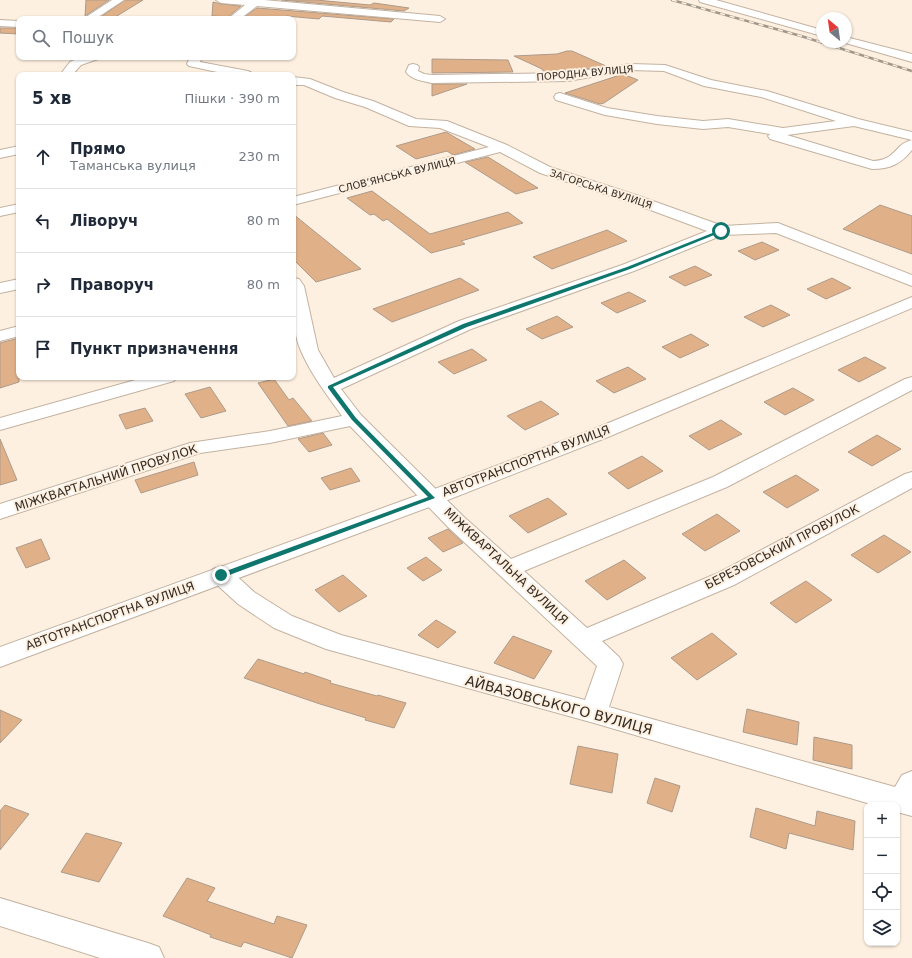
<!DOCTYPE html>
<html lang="uk">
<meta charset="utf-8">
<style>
:root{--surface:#fff;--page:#f2f2f3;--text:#1f2937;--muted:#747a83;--line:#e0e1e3}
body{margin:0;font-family:"DejaVu Sans",sans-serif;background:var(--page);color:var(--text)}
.controls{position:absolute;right:12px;bottom:12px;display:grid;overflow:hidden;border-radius:8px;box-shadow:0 1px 3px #0004}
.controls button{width:36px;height:36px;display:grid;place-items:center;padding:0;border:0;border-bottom:1px solid var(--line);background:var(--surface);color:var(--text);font:20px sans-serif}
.compass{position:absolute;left:816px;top:12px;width:36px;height:36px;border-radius:50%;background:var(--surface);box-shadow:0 1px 3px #0004;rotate:331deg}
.stop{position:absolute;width:12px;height:12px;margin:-9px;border:3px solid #0f766e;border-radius:50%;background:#fff}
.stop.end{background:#0f766e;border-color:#fff;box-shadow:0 1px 4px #0008}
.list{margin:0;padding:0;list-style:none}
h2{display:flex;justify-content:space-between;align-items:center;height:52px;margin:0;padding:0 16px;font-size:17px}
h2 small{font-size:13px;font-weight:400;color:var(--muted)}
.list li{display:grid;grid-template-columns:26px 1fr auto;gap:12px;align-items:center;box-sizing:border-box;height:64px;padding:0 16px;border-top:1px solid var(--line)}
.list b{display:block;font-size:15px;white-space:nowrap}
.list p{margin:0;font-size:13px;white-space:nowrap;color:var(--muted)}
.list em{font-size:13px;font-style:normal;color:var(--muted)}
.icon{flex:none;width:22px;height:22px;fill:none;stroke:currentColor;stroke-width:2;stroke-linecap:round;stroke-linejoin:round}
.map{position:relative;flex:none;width:912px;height:958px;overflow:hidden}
.search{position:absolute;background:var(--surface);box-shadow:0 1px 3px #0004;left:16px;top:16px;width:280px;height:44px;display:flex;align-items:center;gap:10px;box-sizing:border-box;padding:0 14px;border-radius:8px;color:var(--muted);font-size:15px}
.panel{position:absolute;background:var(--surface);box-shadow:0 1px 3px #0004;left:16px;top:72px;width:280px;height:308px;border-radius:8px}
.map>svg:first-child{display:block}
</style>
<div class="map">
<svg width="912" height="958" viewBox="0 0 912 958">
<rect width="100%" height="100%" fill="#fef0e0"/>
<g fill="#e0b189" stroke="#ad9a8a">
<path d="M 86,0 L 109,0 L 85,16 Z"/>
<path d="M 125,0 L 143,0 L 112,19 L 98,19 Z"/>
<path d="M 281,0 L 316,0 L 370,5 L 374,3 L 409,8 L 404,11 Z"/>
<path d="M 213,2 L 221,4 L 241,6 L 228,17 L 212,16 Z"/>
<path d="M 257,8 L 394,19 L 391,22 L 322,16 L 319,19 L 286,16 L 286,19 L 243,18 Z"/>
<path d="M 0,28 L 19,28 L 19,34 L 0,33 Z"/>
<path d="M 567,51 L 572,51 L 606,66 L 568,72 L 544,72 L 542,69 L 514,56 L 557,54 Z"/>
<path d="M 432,59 L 508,60 L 513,72 L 432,73 Z"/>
<path d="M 623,74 L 638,80 L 604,103 L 600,104 L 565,93 Z"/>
<path d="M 432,84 L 467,84 L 432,96 Z"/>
<path d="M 446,132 L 475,149 L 453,155 L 447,151 L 416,159 L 396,146 Z"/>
<path d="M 488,157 L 538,188 L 516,194 L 465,162 Z"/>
<path d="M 372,191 L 430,234 L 508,212 L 523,223 L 461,241 L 465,244 L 431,253 L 387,219 L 383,221 L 374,214 L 370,215 L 347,198 Z"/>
<path d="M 880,205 L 912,216 L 912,254 L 843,229 Z"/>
<path d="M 293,214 L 309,227 L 361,269 L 316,282 L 293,259 Z"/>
<path d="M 607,230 L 627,241 L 552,269 L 533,257 Z"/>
<path d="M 762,242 L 779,250 L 755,260 L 738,251 Z"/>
<path d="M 695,266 L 712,275 L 685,286 L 669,277 Z"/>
<path d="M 460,278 L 479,290 L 392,322 L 373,309 Z"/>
<path d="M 832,278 L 851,288 L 826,299 L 807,289 Z"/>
<path d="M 629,292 L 646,301 L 617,313 L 601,303 Z"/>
<path d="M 771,305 L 790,315 L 763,327 L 744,317 Z"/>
<path d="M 557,316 L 573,327 L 542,339 L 526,329 Z"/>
<path d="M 691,334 L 709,345 L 680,358 L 662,347 Z"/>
<path d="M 19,338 L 19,382 L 0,388 L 0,343 Z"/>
<path d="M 472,349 L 487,360 L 454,374 L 438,362 Z"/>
<path d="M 865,357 L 886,368 L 859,382 L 838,370 Z"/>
<path d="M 628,367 L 646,379 L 614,393 L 596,381 Z"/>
<path d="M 274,379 L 289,400 L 293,398 L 312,421 L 288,426 L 258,383 Z"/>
<path d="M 210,387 L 226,411 L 201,418 L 185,394 Z"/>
<path d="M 793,388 L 814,400 L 785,415 L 764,402 Z"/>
<path d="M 541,401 L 559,414 L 525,430 L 507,416 Z"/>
<path d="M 145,408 L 153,421 L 126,429 L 119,415 Z"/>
<path d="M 721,420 L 742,434 L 709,450 L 689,436 Z"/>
<path d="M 323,433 L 332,445 L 309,452 L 298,439 Z"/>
<path d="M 877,435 L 901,449 L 872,466 L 848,452 Z"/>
<path d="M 0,439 L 17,480 L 0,485 Z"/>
<path d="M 642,456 L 663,471 L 628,489 L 608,473 Z"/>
<path d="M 194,462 L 198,475 L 141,493 L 135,480 Z"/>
<path d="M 351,468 L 360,481 L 330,490 L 321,478 Z"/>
<path d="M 796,475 L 819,490 L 787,508 L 763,492 Z"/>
<path d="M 548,498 L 567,514 L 528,533 L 509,516 Z"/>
<path d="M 717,514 L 740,531 L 705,551 L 682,534 Z"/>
<path d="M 448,529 L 463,543 L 443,552 L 428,538 Z"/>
<path d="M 884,535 L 911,552 L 878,573 L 851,555 Z"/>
<path d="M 41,539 L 50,559 L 26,568 L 16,548 Z"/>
<path d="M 426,557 L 442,570 L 423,581 L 407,568 Z"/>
<path d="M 624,560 L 646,578 L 607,600 L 585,581 Z"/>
<path d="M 343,575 L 367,596 L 339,612 L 315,590 Z"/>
<path d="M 806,581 L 832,600 L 796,623 L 770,603 Z"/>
<path d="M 436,620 L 456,632 L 438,648 L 418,635 Z"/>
<path d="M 712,633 L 737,654 L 697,680 L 671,658 Z"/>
<path d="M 513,636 L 552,651 L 534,679 L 494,663 Z"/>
<path d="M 258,659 L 304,674 L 305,672 L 331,681 L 330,683 L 377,696 L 378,695 L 406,703 L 394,728 L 365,720 L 366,718 L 320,704 L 244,678 Z"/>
<path d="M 747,709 L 799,722 L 797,745 L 743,732 Z"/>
<path d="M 0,710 L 22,720 L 0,743 Z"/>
<path d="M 814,737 L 852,745 L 852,769 L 813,760 Z"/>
<path d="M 578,746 L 618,754 L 612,793 L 570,784 Z"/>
<path d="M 655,778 L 680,786 L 672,812 L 647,803 Z"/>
<path d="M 5,805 L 29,814 L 0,850 L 0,811 Z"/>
<path d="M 756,808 L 815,826 L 817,811 L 855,821 L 853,850 L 789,833 L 786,849 L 750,837 Z"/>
<path d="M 86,833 L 122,843 L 99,882 L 61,872 Z"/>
<path d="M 187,878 L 215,888 L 207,901 L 274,924 L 277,916 L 307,925 L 292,958 L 244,942 L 241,947 L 210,937 L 211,935 L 163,916 Z"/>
</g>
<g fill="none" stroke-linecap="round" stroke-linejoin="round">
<defs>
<g id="minor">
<path d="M 112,0 L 124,0 L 95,19 L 83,19 Z"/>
<path d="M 216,0 L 264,0 L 440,16 L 445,19 L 440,22 L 257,6 L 240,19 L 228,19 L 245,5 L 221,3 Z"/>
<path d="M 0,20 L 19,21 L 19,27 L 0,26 Z"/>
<path d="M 81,57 L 100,57 L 98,59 L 81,65 L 72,75 L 60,75 L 70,62 Z"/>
<path d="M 190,57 L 202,57 L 200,62 L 248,71 L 252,73 L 254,75 L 231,75 L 189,66 L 187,64 Z"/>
<path d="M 413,64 L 417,65 L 419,67 L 418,71 L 424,74 L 432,75 L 568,73 L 631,64 L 665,65 L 711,80 L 767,91 L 858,119 L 912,132 L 912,140 L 854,126 L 787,135 L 873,161 C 897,160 894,144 912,140 L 912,150 C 901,164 890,169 872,169 L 770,139 L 768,136 L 770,134 L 728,127 L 703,129 L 657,124 L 605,115 L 556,100 L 554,97 L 556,94 L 560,93 L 607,108 L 657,116 L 703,121 L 728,119 L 783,128 L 836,121 L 761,97 L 704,86 L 664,71 L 631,70 L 568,81 L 432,83 C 423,81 412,80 406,72 L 409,65 Z"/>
<path d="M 293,77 L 310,79 L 343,92 L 373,101 L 416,119 L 447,121 L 507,145 L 550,167 L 639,196 L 723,226 L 778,223 L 783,225 L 912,275 L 912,286 L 776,233 L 723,235 L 634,271 L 471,329 L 341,389 L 361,415 L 464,517 L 511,559 L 713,477 L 905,379 L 912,377 L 912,390 L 727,487 L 524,571 L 587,628 L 718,573 L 905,474 L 912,472 L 912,488 L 734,585 L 602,641 L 619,657 L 623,664 L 609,707 L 895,787 L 902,775 L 912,771 L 912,816 L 897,812 L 897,805 L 874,805 L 594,723 L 326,649 L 274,628 L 238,604 L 213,581 L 209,575 L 213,569 L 221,567 L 229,569 L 254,592 L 292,616 L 341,635 L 585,700 L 597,666 L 448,527 L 350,426 L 270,443 L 200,453 L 0,519 L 0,504 L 190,443 L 270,431 L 342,416 C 327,395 311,374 301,351 C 292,332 293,299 293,278 L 299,279 L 304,286 L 318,350 L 334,378 L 459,321 L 622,265 L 707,231 L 629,202 L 540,173 L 500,152 L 293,205 L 293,197 L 489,147 L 440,128 L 409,126 L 365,107 L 335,98 L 304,85 L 293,85 Z"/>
<path d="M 19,146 L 19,154 L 0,158 L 0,150 Z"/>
<path d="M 19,204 L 19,212 L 0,216 L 0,208 Z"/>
<path d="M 19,279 L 19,289 L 0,293 L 0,283 Z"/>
<path d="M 19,326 L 19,336 L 0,341 L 0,331 Z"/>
<path d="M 146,377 L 176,377 L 174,381 L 0,430 L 0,418 Z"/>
<path d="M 0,898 L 148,943 L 159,947 L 164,958 L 100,958 L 0,926 Z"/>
</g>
<g id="tertiary">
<path d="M 699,0 L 716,0 L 822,30 L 822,36 L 700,2 Z"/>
<path d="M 846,37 L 912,54 L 912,62 L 842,42 L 846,42 Z"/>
</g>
<path id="secondary" d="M 912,297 L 912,308 L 608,437 L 440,503 L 0,667 L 0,647 L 424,493 L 594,429 Z"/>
</defs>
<use href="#minor" stroke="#c3b2a0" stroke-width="2"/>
<use href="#tertiary" stroke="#c3b2a0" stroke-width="2"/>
<use href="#secondary" stroke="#c3b2a0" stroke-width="2"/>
<use href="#minor" fill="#fff" fill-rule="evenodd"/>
<use href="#tertiary" fill="#fff" fill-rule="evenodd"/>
<use href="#secondary" fill="#fff" fill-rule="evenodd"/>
<defs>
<path id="rail" d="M 672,0 L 801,36 L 912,71"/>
</defs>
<use href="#rail" stroke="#a0968a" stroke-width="2.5"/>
<use href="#rail" stroke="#fef0e0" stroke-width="1.5" stroke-dasharray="5" stroke-linecap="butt"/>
</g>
<path fill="#0f766e" d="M 720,230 L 724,231 L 630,269 L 467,327 L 333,387 L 356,418 L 435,498 L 224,577 L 218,577 L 218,574 L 428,497 L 352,420 L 328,388 L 328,386 L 463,324 L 627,267 Z"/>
<g text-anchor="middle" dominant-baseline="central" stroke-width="4" stroke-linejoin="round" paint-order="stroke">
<g font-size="10" fill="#332c25" stroke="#fef0e0">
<text transform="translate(585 73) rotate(-5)">ПОРОДНА ВУЛИЦЯ</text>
<text transform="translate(397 175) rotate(-14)">СЛОВ’ЯНСЬКА ВУЛИЦЯ</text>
<text transform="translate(601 189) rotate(18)">ЗАГОРСЬКА ВУЛИЦЯ</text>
</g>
<g font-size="12" fill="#332c25" stroke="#fef0e0">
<text transform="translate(526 461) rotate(-21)">АВТОТРАНСПОРТНА ВУЛИЦЯ</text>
<text transform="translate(106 478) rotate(-18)">МІЖКВАРТАЛЬНИЙ ПРОВУЛОК</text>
<text transform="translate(782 547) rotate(-27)">БЕРЕЗОВСЬКИЙ ПРОВУЛОК</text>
<text transform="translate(506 566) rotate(43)">МІЖКВАРТАЛЬНА ВУЛИЦЯ</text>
<text transform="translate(110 616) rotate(-20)">АВТОТРАНСПОРТНА ВУЛИЦЯ</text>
</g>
<g font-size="14" fill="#332c25" stroke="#fef0e0">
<text transform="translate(559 705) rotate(15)">АЙВАЗОВСЬКОГО ВУЛИЦЯ</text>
</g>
</g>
</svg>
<div class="controls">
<button>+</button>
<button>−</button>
<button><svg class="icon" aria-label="locate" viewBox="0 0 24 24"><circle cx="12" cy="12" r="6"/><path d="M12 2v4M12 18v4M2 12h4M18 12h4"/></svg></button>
<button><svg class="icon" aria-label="layers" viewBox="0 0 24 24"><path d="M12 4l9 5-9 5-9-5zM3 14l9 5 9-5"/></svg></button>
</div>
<svg class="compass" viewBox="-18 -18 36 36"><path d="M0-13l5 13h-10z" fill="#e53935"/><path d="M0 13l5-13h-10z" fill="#747a83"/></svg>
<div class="stop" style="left:721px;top:231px"></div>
<div class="stop end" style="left:221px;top:575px"></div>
<div class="search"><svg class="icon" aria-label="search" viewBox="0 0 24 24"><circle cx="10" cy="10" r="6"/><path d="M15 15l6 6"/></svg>Пошук</div>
<section class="panel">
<h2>5 хв<small>Пішки · 390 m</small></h2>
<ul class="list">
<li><svg class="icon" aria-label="ahead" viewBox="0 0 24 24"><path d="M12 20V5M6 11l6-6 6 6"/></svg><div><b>Прямо</b><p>Таманська вулиця</p></div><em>230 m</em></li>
<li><svg class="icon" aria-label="left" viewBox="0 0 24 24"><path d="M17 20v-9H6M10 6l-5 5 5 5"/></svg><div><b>Ліворуч</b></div><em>80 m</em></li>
<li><svg class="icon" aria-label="right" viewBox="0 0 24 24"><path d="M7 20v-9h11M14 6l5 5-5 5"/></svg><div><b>Праворуч</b></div><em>80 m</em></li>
<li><svg class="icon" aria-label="arrive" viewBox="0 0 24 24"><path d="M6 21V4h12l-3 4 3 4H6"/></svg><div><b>Пункт призначення</b></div></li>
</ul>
</section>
</div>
